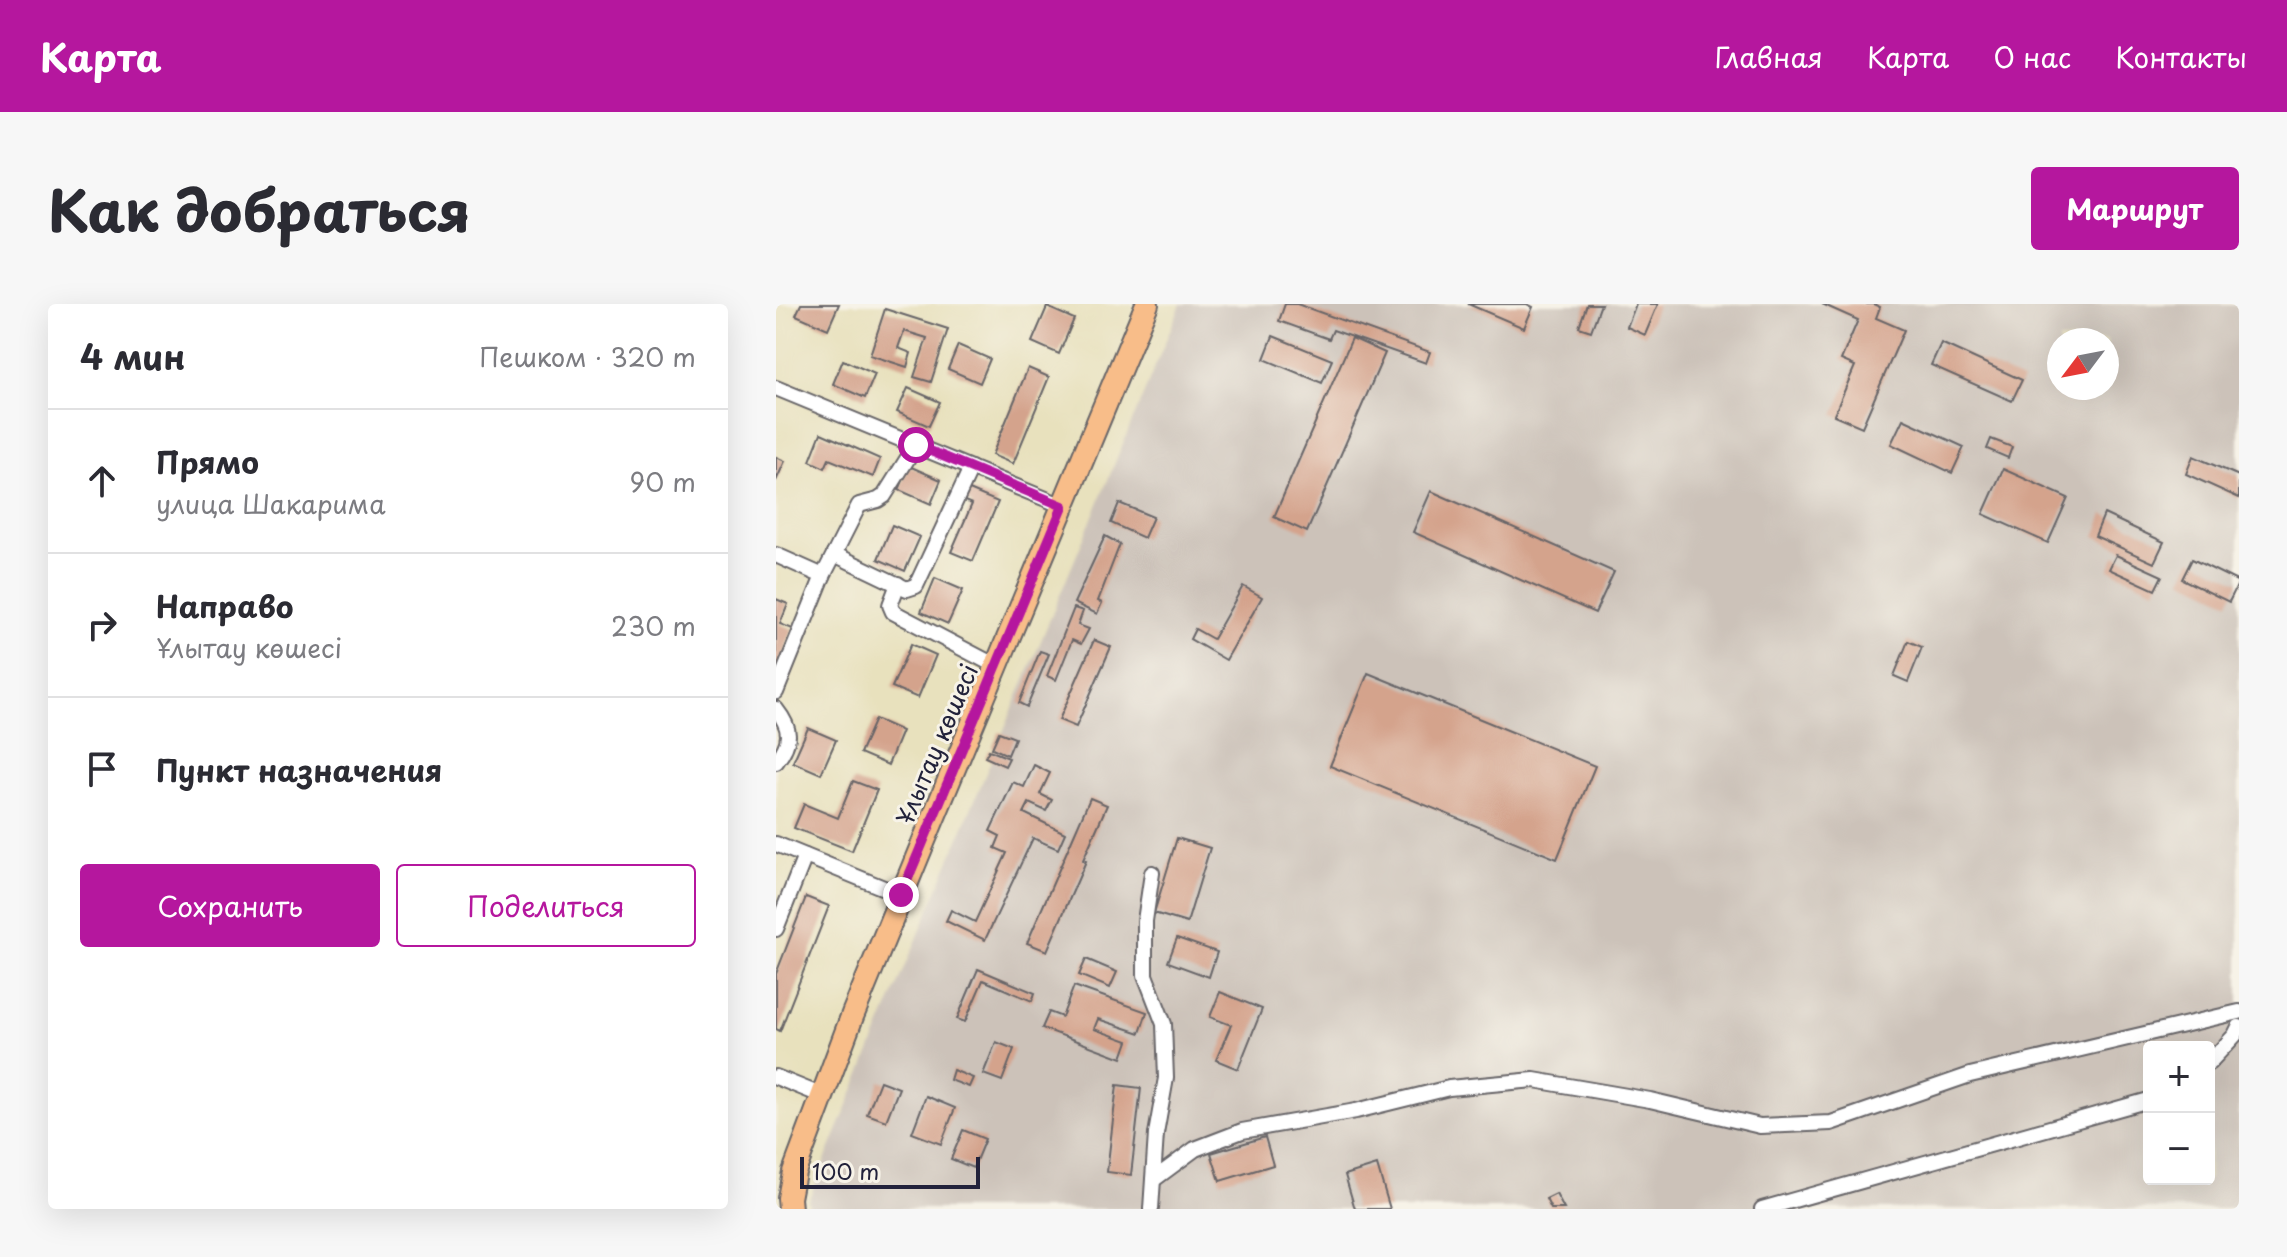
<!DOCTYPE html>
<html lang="ru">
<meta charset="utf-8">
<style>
:root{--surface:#fff;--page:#f7f7f7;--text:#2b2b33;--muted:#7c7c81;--line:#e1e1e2;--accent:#b5179e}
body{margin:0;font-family:"Playpen Sans",sans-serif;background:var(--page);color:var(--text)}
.controls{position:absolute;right:24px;bottom:24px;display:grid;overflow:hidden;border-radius:8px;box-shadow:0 8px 32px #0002}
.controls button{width:72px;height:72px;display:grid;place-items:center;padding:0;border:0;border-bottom:2px solid var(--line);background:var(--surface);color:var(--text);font:40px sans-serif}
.compass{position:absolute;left:1271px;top:24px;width:72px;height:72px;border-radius:50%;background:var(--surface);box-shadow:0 8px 32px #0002;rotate:238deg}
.scale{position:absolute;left:24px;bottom:20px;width:180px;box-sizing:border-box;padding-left:8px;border:4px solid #22223b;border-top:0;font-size:22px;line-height:28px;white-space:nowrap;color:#22223b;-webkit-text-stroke:6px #f7f3e8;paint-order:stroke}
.stop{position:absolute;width:24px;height:24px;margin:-18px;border:6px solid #b5179e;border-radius:50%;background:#fff}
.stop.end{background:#b5179e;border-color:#fff;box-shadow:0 2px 8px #0008}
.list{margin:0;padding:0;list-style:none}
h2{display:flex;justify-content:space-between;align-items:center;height:104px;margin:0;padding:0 32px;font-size:34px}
h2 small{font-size:26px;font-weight:400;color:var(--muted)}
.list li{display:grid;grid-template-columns:52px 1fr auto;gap:24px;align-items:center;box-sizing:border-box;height:144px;padding:0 32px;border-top:2px solid var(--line)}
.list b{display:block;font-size:30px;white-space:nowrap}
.list p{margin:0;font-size:26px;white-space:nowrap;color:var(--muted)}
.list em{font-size:26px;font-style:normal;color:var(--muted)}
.actions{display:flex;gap:16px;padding:24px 32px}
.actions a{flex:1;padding:18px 0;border:2px solid var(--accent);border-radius:8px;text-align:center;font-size:28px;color:var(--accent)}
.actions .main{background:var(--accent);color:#fff}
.icon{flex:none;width:44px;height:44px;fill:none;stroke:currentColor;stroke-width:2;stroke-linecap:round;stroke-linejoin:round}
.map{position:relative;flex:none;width:1463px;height:905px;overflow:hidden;border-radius:8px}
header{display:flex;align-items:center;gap:48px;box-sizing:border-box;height:112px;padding:0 40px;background:var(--accent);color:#fff}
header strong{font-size:38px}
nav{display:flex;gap:44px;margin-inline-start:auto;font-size:28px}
.intro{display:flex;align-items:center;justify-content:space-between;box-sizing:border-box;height:192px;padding:0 48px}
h1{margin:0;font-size:56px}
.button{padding:20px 36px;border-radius:8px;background:var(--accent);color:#fff;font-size:28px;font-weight:700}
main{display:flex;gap:48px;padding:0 48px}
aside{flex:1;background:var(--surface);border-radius:8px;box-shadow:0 8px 32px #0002}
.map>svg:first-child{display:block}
</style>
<header>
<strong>Карта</strong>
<nav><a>Главная</a><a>Карта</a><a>О нас</a><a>Контакты</a></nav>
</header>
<div class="intro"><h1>Как добраться</h1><a class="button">Маршрут</a></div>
<main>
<aside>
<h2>4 мин<small>Пешком · 320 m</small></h2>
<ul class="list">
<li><svg class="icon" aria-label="ahead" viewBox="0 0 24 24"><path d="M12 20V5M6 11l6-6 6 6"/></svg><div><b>Прямо</b><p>улица Шакарима</p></div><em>90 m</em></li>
<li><svg class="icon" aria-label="right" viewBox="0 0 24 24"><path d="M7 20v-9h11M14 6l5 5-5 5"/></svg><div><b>Направо</b><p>Ұлытау көшесі</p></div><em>230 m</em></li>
<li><svg class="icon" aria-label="arrive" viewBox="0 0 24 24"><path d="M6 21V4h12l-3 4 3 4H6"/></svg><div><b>Пункт назначения</b></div></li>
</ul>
<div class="actions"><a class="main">Сохранить</a><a>Поделиться</a></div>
</aside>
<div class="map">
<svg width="1463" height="905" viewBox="0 0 1463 905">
<rect width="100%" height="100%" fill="#f7f3e8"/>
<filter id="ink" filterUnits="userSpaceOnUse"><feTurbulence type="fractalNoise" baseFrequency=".0125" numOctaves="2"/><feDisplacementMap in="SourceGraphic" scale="16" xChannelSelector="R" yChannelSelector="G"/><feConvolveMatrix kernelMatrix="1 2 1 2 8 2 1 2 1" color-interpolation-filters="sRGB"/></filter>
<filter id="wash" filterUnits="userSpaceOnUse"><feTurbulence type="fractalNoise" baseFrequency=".006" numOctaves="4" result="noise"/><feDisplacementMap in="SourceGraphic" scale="32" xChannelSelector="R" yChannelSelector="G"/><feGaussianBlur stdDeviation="1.8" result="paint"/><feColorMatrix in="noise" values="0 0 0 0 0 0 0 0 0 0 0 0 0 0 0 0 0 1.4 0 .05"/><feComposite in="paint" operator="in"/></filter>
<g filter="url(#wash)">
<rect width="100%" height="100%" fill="#e8e1bd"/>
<path fill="#ccc2b9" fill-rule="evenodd" d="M 405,0 L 1463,0 L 1463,905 L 34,905 L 32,897 ZM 1283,36 L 1331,36 L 1331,84 L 1283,84 ZM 1373,743 L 1433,743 L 1433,875 L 1373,875 Z"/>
<g id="blocks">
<g fill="#d4a38c">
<path d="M 25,0 L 63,0 L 52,25 L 20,11 Z"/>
<path d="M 509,0 L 521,0 L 654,48 L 650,59 L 557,26 L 553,35 L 503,17 Z"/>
<path d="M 692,0 L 751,0 L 757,3 L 748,24 Z"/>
<path d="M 811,0 L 825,0 L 815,27 L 803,23 Z"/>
<path d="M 860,0 L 882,0 L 869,31 L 851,23 Z"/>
<path d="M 1046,0 L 1097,0 L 1104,3 L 1100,14 L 1128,26 L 1086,123 L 1058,111 L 1079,62 L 1065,56 L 1082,16 Z"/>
<path d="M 271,3 L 298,15 L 283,50 L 256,38 Z"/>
<path d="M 109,5 L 172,25 L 155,78 L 138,73 L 151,34 L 128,27 L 122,44 L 135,49 L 131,63 L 94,51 Z"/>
<path d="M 497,32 L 556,56 L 546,79 L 488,55 Z"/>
<path d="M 576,34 L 609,49 L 531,228 L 498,213 Z"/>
<path d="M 1165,39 L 1246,76 L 1236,97 L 1155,61 Z"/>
<path d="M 182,41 L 214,55 L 204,79 L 172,65 Z"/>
<path d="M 67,56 L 99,70 L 89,94 L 57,80 Z"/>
<path d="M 252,64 L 273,73 L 237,160 L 216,151 Z"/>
<path d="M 132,84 L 164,98 L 153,122 L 121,108 Z"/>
<path d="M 1127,115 L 1188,143 L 1176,169 L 1115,140 Z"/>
<path d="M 45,129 L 104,155 L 97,173 L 53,155 L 49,164 L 34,157 Z"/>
<path d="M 1215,135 L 1236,143 L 1232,154 L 1211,145 Z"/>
<path d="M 1417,152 L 1463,172 L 1463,194 L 1410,170 Z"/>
<path d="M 0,153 L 9,157 L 0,177 Z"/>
<path d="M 133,162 L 165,176 L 155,200 L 123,186 Z"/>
<path d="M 1227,165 L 1292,194 L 1272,239 L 1207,210 Z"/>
<path d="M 191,185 L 222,198 L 197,257 L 175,248 L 196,200 L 186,196 Z"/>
<path d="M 655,187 L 838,268 L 819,309 L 637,228 Z"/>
<path d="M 343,199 L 377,213 L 368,234 L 335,219 Z"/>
<path d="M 1328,210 L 1388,238 L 1378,259 L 1319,232 Z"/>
<path d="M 116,221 L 144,233 L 129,267 L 102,255 Z"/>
<path d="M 329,232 L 344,240 L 322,297 L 326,299 L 321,310 L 298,299 Z"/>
<path d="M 1340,251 L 1386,272 L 1379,286 L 1333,265 Z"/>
<path d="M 1416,255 L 1463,278 L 1453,298 L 1406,275 Z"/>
<path d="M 159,274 L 187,286 L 172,320 L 145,308 Z"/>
<path d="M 467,282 L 486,293 L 450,356 L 414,335 L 419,325 L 437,335 Z"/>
<path d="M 0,295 L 12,300 L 4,320 L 17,325 L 0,368 Z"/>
<path d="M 298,304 L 307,307 L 302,321 L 313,325 L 305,340 L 296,336 L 280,376 L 271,372 Z"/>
<path d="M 318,336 L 335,343 L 300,423 L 283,416 Z"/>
<path d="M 1132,337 L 1146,343 L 1132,378 L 1118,372 Z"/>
<path d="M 135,340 L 160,351 L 142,394 L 116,383 Z"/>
<path d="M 264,347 L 273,350 L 251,403 L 243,399 Z"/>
<path d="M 592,369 L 819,462 L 781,555 L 554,462 Z"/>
<path d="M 99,415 L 126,427 L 112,461 L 84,449 Z"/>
<path d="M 32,424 L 60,436 L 45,470 L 17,458 Z"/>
<path d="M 223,428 L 239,434 L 232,451 L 216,444 Z"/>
<path d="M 213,446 L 233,454 L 229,462 L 209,453 Z"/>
<path d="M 258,461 L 274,469 L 264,490 L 276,496 L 270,507 L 253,499 L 248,509 L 289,529 L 282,545 L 257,534 L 209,636 L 170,617 L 175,606 L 199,618 L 231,549 L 219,544 L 224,532 L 214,527 L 237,478 L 248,483 Z"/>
<path d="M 77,477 L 101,486 L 76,547 L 18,524 L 28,500 L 62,514 Z"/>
<path d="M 314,494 L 331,501 L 307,556 L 310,557 L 271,647 L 251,639 Z"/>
<path d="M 401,534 L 434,544 L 411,619 L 378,609 Z"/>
<path d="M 30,593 L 53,602 L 4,727 L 0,725 L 0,670 Z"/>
<path d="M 401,634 L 441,648 L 433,673 L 392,658 Z"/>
<path d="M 310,655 L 341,668 L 334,684 L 303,671 Z"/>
<path d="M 202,665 L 259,689 L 256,697 L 207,676 L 189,718 L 181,715 Z"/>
<path d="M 298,682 L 371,708 L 364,729 L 322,715 L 318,725 L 352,737 L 346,754 L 266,724 L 273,708 L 286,713 Z"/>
<path d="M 444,688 L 486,705 L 462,765 L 440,756 L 455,721 L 434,713 Z"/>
<path d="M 220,738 L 238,745 L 226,777 L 207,770 Z"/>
<path d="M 177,766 L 197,774 L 193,783 L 174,776 Z"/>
<path d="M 104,777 L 123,784 L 110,817 L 91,810 Z"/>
<path d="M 341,781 L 365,784 L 355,871 L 331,868 Z"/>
<path d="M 150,792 L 179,804 L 165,840 L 136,829 Z"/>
<path d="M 187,826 L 209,835 L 197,864 L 175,855 Z"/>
<path d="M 489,833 L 497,861 L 444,877 L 435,849 Z"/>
<path d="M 601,861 L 614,905 L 579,905 L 569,871 Z"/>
<path d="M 780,890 L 788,905 L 775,905 L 770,895 Z"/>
</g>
</g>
</g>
<g filter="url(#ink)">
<use href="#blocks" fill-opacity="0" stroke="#676568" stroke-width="2"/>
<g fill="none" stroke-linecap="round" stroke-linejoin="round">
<defs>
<g id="street">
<path d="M 0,84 L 287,202"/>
<path d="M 58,250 L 131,285 L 140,282 L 195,164"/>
<path d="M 0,251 L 47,272"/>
<path d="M 122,280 L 114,301 L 117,308 L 220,362"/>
<path d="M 0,388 L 47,272 L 83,201 L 102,196 L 108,192 L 140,141"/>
<path d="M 0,405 C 16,425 16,437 0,458"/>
<path d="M 0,540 L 125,591"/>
<path d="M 0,625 L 29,552"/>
<path d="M 1433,759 L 1459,731 L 1463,723"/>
<path d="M 0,773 L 47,792"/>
<path d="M 377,876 L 419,845 L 466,827 L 580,807 L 673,784 L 758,776 L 874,796 L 984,822 L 1055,819 L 1194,771 L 1463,708"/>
<path d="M 375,905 L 380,830 L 390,774 L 388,720 L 369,671 L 369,617 L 376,569"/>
<path d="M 986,905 L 1373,796"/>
</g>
<path id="primary" d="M 14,905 L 13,894 L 18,868 L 77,710 L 147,539 L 371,0"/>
</defs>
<use href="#street" stroke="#676568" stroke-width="18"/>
<use href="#primary" stroke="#676568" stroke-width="26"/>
<use href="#street" stroke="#fff" stroke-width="14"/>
<use href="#primary" stroke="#f8bd89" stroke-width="22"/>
</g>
</g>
<g fill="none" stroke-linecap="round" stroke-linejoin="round" filter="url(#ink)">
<path stroke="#b5179e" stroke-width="10" d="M 125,591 L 287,202 L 140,141"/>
</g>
<g text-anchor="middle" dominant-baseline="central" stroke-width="6" stroke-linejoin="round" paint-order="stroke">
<g font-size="24" fill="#22223b" stroke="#f7f3e8">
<text transform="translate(160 440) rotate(-67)">Ұлытау көшесі</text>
</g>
</g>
</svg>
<div class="controls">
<button>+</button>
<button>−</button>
</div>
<svg class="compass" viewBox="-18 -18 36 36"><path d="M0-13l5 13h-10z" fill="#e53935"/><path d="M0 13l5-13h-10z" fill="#7c7c81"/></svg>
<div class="scale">100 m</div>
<div class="stop" style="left:140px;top:141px"></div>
<div class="stop end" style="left:125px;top:591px"></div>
</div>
</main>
